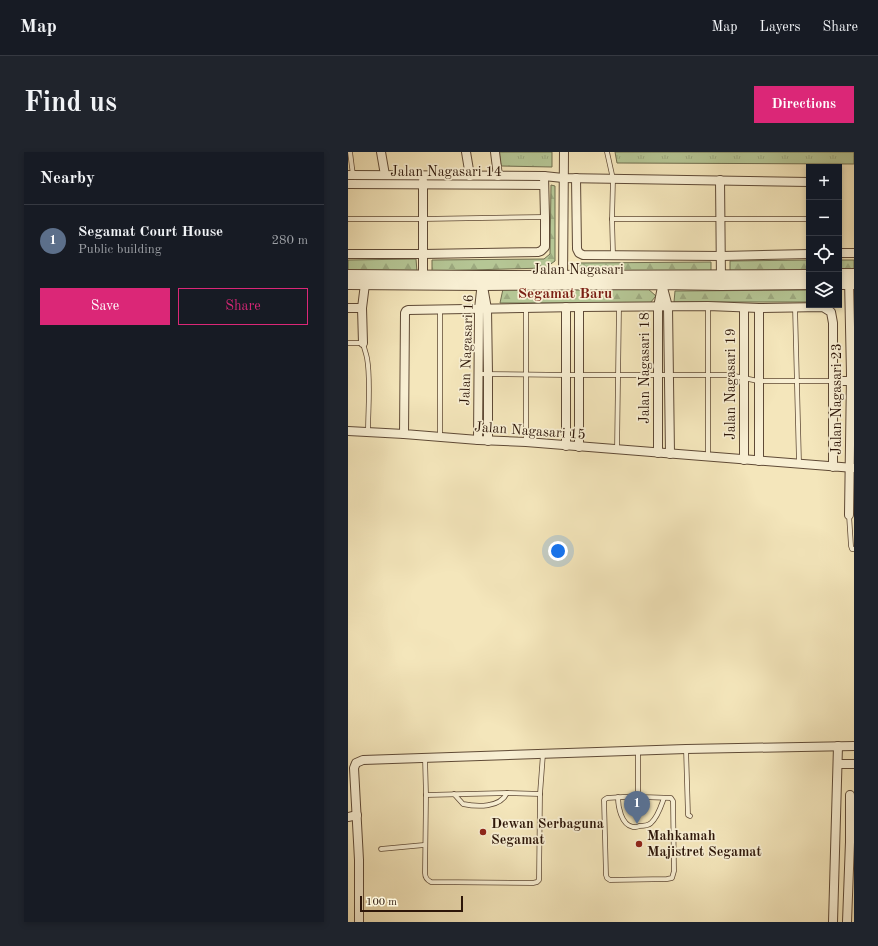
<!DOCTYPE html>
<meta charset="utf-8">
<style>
:root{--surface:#171b24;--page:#20242c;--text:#f1f3f6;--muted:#9ea1a6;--line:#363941;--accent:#db2777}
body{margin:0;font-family:"Old Standard TT",serif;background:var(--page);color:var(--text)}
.controls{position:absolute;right:12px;top:12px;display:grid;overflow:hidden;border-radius:0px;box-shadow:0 2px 6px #0003}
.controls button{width:36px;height:36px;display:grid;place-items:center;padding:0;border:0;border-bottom:1px solid var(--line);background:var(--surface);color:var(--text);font:20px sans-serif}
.scale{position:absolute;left:12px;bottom:10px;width:103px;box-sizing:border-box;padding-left:4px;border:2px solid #2d1609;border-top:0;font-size:11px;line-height:14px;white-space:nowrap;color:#2d1609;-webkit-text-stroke:3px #f8efd3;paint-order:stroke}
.you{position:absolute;left:210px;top:399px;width:14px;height:14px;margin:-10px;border:3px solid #fff;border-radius:50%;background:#1a73e8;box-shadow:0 0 0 6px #1a73e833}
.badge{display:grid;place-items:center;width:26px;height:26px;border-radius:50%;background:var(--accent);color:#fff;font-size:13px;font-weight:700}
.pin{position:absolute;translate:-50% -33px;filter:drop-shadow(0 1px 2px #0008)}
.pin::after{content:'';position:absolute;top:21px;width:14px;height:12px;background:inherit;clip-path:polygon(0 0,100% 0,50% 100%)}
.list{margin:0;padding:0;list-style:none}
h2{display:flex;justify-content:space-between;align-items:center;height:52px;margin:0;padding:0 16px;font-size:17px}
h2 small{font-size:13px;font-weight:400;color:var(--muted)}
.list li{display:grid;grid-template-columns:26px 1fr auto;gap:12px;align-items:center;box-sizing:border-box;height:72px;padding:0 16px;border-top:1px solid var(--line)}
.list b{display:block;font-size:15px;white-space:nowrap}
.list p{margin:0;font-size:13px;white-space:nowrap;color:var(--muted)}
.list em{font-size:13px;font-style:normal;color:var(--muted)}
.actions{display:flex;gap:8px;padding:12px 16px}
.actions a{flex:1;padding:9px 0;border:1px solid var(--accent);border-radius:0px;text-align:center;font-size:14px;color:var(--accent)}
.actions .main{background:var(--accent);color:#fff}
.icon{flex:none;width:22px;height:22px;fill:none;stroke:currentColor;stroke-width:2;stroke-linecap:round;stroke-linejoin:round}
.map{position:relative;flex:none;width:506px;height:770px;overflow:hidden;border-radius:0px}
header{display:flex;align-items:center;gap:24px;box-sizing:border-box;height:56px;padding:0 20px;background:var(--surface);border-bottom:1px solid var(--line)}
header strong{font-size:19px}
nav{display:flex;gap:22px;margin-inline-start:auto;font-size:14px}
.intro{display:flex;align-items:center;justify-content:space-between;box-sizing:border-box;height:96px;padding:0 24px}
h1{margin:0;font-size:28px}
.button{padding:10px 18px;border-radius:0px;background:var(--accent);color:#fff;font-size:14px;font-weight:700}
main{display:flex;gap:24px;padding:0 24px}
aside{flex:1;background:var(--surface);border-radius:0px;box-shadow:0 2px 6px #0003}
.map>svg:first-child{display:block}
</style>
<header>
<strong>Map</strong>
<nav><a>Map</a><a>Layers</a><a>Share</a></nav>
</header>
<div class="intro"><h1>Find us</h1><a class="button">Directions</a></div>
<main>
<aside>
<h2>Nearby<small></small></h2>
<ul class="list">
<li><span class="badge" style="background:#5c6f8a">1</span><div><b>Segamat Court House</b><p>Public building</p></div><em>280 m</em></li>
</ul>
<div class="actions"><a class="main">Save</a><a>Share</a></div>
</aside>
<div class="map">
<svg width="506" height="770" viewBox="0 0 506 770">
<defs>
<pattern id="grass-tufts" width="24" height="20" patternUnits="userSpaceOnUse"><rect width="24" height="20" fill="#b5c695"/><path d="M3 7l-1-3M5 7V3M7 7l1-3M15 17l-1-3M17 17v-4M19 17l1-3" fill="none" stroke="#9ca97f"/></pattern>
<pattern id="forest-firs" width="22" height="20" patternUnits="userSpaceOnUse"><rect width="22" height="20" fill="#b5c695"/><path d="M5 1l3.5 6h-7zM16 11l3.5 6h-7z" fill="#9ca97f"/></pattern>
</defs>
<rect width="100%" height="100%" fill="#f4e6bb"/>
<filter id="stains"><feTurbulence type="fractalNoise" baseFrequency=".005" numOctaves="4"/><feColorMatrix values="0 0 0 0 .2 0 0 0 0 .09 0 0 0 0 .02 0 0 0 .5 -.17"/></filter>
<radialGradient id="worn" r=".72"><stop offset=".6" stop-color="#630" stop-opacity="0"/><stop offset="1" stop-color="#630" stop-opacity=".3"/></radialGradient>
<g fill="url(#grass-tufts)" stroke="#716e4f">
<path d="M 151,0 L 204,0 L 204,15 L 153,14 Z"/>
<path d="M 267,0 L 506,0 L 506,12 L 269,11 Z"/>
</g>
<g fill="url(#forest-firs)" stroke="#716e4f">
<path d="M 203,33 L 207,34 L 207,109 L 197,116 L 84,119 L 84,108 L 196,107 L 202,102 Z"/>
<path d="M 68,107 L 69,120 L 0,121 L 0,108 Z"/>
<path d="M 461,108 L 461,120 L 382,121 L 382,109 Z"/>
<rect x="491" y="108" width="15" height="12"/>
<path d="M 363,110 L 363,121 L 231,121 L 231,111 Z"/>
<path d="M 299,136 L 308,144 L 302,151 L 152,151 L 155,137 Z"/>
<path d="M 461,138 L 461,150 L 326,150 L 327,139 Z"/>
</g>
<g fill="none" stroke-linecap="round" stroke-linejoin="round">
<defs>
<g id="service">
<path d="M 2,0 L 5,23"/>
<path d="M 259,0 L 265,27 L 264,67 L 265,103"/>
<path d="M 0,67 L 75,67 L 197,65"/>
<path d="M 264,67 L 461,67"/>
<path d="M 447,155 L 451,311"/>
<path d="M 0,191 L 15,191 C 16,196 18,201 19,206 C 23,228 20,257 20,280"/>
<path d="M 131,222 L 219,223 L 382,223 L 410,229 L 485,229"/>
<path d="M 92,285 L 92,157"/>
<path d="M 178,290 L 178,156"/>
<path d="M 269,298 L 271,155"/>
<path d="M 360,304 L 360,154"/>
<path d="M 501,363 L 503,394 L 504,397 L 506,397"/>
<path d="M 338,597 L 340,663 L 342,664"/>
<path d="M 290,599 L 290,642 L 291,644 L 295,645 L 323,646 L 325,649 L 326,719 L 324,726 L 319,727 L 262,728 L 259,726 L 258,723 L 256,648 L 259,646 L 291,644"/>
<path d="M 77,606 L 78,643 L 77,721 C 77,726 79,728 83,730 L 185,731 L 189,730 L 191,728 L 192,642 L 195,602"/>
<path d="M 106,642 L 115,652 C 129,655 152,656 159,641"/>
<path d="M 78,643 L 159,641 L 192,642"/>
<path d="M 270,645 C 270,654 273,673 285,675 C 286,675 290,675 291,674 C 295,674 300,674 303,671 C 310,665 313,654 316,646"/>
<path d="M 33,697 L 76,693"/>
</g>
<g id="minor">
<path d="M 33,0 L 37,23"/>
<path d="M 118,0 L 122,24"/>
<path d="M 147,0 L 150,24"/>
<path d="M 0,23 L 196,24 L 215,26 L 461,30"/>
<path d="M 228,26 L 229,97 L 231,101 L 235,103 L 374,104 L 461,102"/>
<path d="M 372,28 L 373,128"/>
<path d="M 75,29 L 75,129"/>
<path d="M 0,32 L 196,33"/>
<path d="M 491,101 L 506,101"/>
<path d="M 0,102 L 75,102 L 190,100 L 193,99 L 197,95 L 197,65 L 196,24"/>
<path d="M 314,127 L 314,132 L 320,155 L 322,302"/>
<path d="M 501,127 L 503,223 L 501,363"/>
<path d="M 134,129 L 139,157 L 140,222 L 140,289"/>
<path d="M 215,129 L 216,0"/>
<path d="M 0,156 L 14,156"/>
<path d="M 411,156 L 411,309"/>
<path d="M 15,191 L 14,156 L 17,132"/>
<path d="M 485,229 L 502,229"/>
<path d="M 0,279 L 56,282"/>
<path d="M 130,288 L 131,157 L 133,139"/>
<path d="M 218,294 L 218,155"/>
<path d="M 231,295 L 231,155"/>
<path d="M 310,301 L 310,155 L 314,135"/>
<path d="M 396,308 L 396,156"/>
<path d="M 485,315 L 485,171 L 483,160 L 475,155 L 411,156 L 360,154 L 231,155 L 60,158 L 58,159 L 57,161 L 56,282 L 130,288 L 178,290 L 506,316"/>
<path d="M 490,612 L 506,612"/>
<path d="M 0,665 L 9,663"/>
<path d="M 11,770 L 11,708 L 6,616 L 8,611 L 15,608 L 338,597 L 506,594"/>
<path d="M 485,770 L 490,594"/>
<path d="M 499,770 L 502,690 L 502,643"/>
</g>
<g id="tertiary">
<path d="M 491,122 L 506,122"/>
<path d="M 0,123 L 134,124 L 461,123"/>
<path d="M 0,132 L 134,133 L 314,132 L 373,133 L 461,132"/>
<path d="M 491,132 L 506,132"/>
</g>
</defs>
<use href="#service" stroke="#5f4a36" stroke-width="5.5"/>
<use href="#minor" stroke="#5f4a36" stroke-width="10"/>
<use href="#tertiary" stroke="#5f4a36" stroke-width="12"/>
<use href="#service" stroke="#f8efd3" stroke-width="4"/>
<use href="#minor" stroke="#f8efd3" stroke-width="8"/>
<use href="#tertiary" stroke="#f8efd3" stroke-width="10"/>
</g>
<g fill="#8f2418" stroke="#f8efd3" stroke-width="1.5">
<circle cx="135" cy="680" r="4"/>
<circle cx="291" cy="692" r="4"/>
</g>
<g text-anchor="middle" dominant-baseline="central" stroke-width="3.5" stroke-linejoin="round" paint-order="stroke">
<g font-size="14" fill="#2d1609" stroke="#f8efd3">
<text x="98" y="20">Jalan Nagasari 14</text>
<text x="230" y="118">Jalan Nagasari</text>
<text transform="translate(119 198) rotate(-88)">Jalan Nagasari 16</text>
<text transform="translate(297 216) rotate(-90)">Jalan Nagasari 18</text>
<text transform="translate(383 232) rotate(-90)">Jalan Nagasari 19</text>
<text transform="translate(489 247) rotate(-90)">Jalan Nagasari 23</text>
<text transform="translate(182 279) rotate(4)">Jalan Nagasari 15</text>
</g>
<g font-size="14" font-weight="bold" fill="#2d1609" stroke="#f8efd3" text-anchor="start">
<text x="143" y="672">Dewan Serbaguna<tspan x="143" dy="16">Segamat</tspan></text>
<text x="299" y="684">Mahkamah<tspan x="299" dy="16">Majistret Segamat</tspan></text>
</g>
<g font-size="15" font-weight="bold" fill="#7a1f14" stroke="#f8efd3">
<text x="217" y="142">Segamat Baru</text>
</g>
</g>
<rect width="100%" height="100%" filter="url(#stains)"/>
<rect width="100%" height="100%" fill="url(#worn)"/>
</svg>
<div class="controls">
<button>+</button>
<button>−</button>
<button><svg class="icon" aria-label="locate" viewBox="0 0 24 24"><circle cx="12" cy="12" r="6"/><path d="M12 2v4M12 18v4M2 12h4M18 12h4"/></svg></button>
<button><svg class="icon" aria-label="layers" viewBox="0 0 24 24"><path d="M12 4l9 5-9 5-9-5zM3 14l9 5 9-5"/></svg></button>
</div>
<div class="scale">100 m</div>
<div class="you"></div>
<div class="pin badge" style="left:289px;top:672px;background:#5c6f8a">1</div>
</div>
</main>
